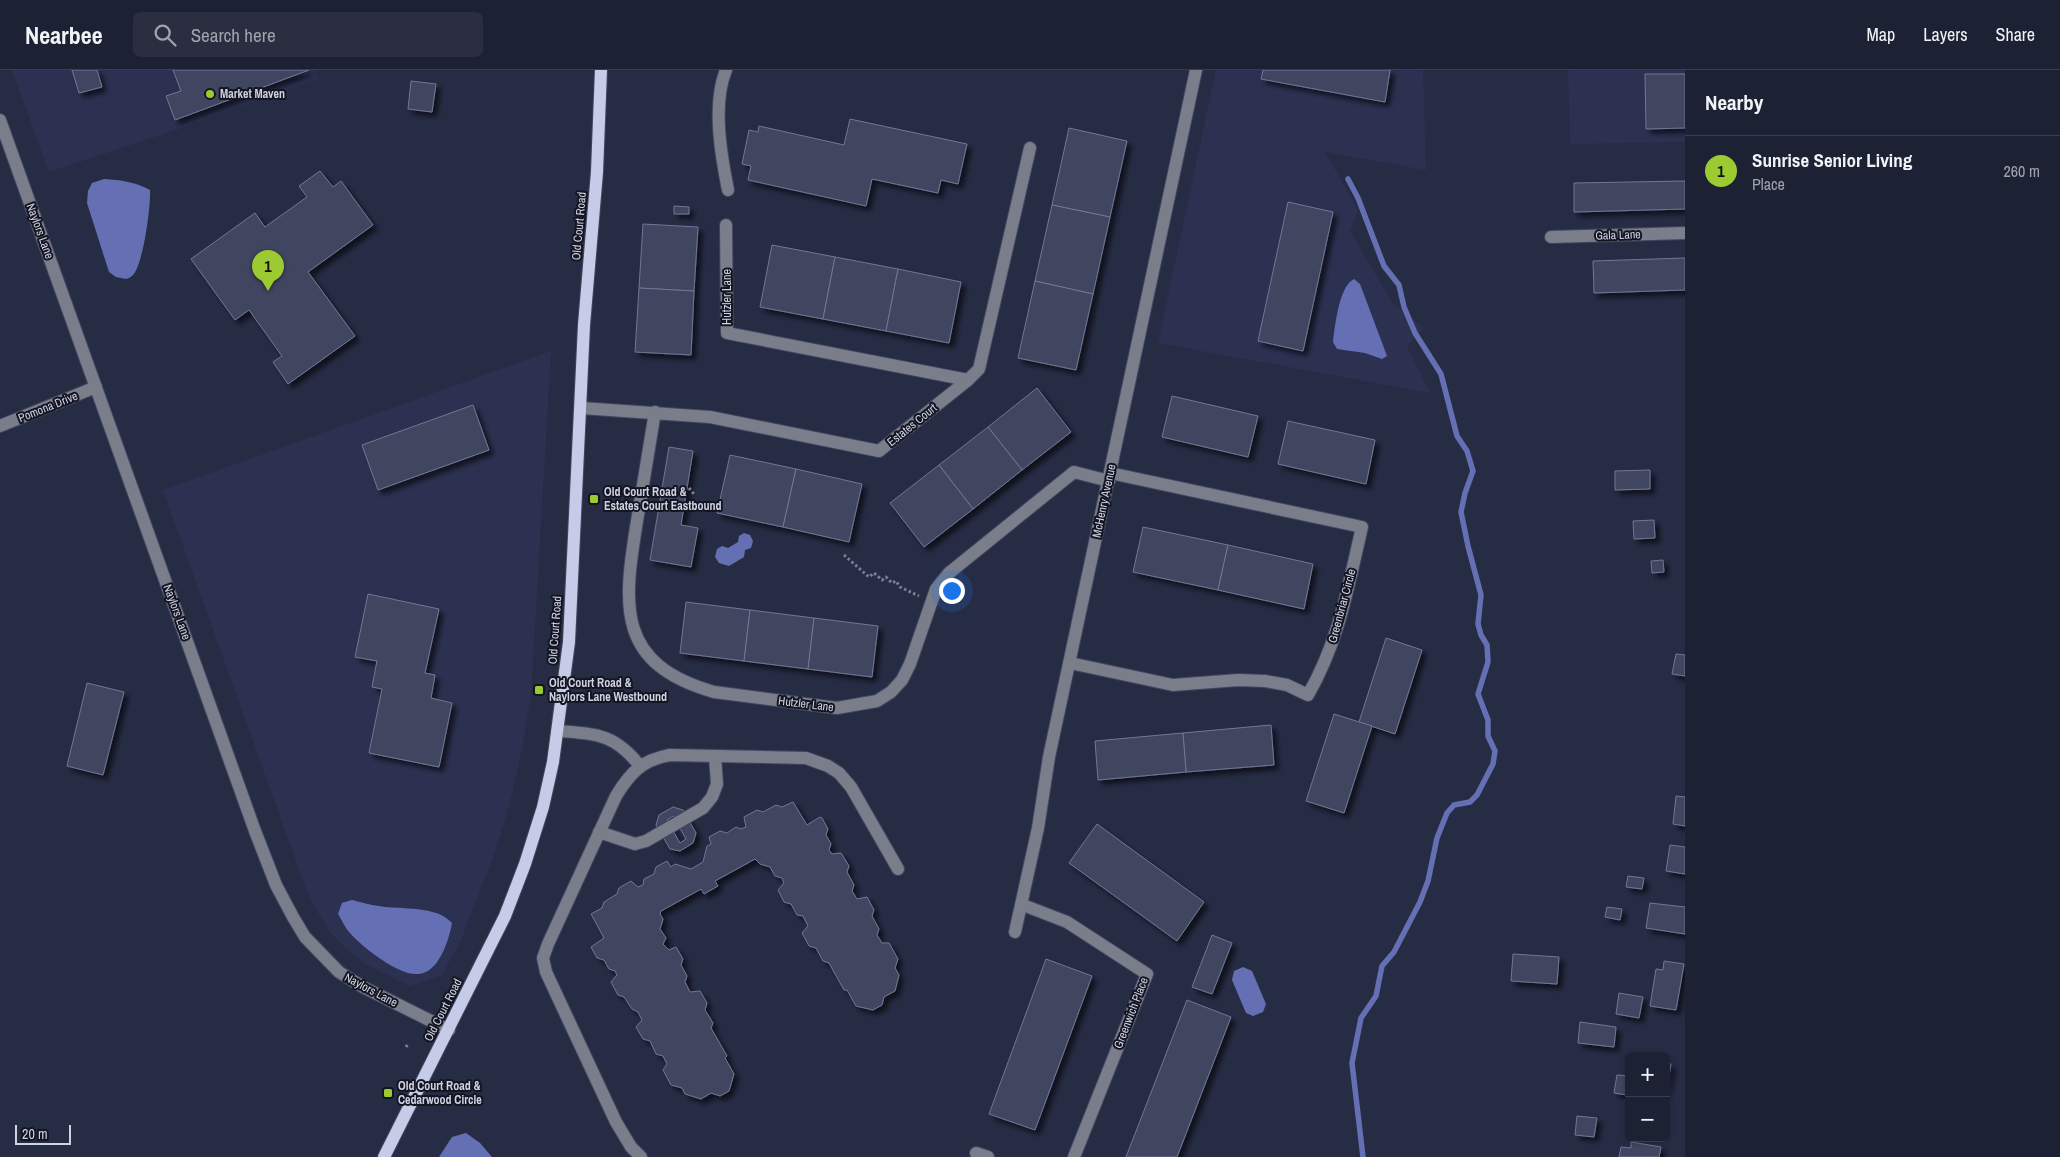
<!DOCTYPE html>
<meta charset="utf-8">
<style>
:root{--surface:#1d2134;--page:#2a2e40;--text:#f1f3f6;--muted:#a0a3ac;--line:#3b3e4f;--accent:#9cca31}
body{margin:0;font-family:"Archivo Narrow",sans-serif;background:var(--page);color:var(--text)}
.controls{position:absolute;right:15px;bottom:15px;display:grid;overflow:hidden;border-radius:8px;box-shadow:0 1px 4px #0004}
.controls button{width:45px;height:45px;display:grid;place-items:center;padding:0;border:0;border-bottom:1px solid var(--line);background:var(--surface);color:var(--text);font:25px sans-serif}
.scale{position:absolute;left:15px;bottom:12px;width:56px;box-sizing:border-box;padding-left:5px;border:2px solid #ced2e3;border-top:0;font-size:14px;line-height:18px;white-space:nowrap;color:#ced2e3;-webkit-text-stroke:4px #131521;paint-order:stroke}
.you{position:absolute;left:951px;top:520px;width:18px;height:18px;margin:-12px;border:4px solid #fff;border-radius:50%;background:#1a73e8;box-shadow:0 0 0 8px #1a73e833}
.badge{display:grid;place-items:center;width:32px;height:32px;border-radius:50%;background:var(--accent);color:#111;font-size:16px;font-weight:700}
.pin{position:absolute;translate:-50% -41px;filter:drop-shadow(0 1px 2px #0008)}
.pin::after{content:'';position:absolute;top:26px;width:18px;height:15px;background:inherit;clip-path:polygon(0 0,100% 0,50% 100%)}
.list{margin:0;padding:0;list-style:none}
h2{display:flex;justify-content:space-between;align-items:center;height:65px;margin:0;padding:0 20px;font-size:21px}
h2 small{font-size:16px;font-weight:400;color:var(--muted)}
.list li{display:grid;grid-template-columns:32px 1fr auto;gap:15px;align-items:center;box-sizing:border-box;height:70px;padding:0 20px;border-top:1px solid var(--line)}
.list b{display:block;font-size:19px;white-space:nowrap}
.list p{margin:0;font-size:16px;white-space:nowrap;color:var(--muted)}
.list em{font-size:16px;font-style:normal;color:var(--muted)}
.icon{flex:none;width:28px;height:28px;fill:none;stroke:currentColor;stroke-width:2;stroke-linecap:round;stroke-linejoin:round}
.map{position:relative;flex:none;width:1685px;height:1087px;overflow:hidden}
header{display:flex;align-items:center;gap:30px;box-sizing:border-box;height:70px;padding:0 25px;background:var(--surface);border-bottom:1px solid var(--line)}
header strong{font-size:24px}
nav{display:flex;gap:28px;margin-inline-start:auto;font-size:18px}
.search{width:350px;height:45px;background:var(--page);display:flex;align-items:center;gap:12px;box-sizing:border-box;padding:0 18px;border-radius:8px;color:var(--muted);font-size:19px}
main{display:flex}
aside{flex:1;background:var(--surface)}
.map>svg:first-child{display:block}
</style>
<header>
<strong>Nearbee</strong>
<div class="search"><svg class="icon" aria-label="search" viewBox="0 0 24 24"><circle cx="10" cy="10" r="6"/><path d="M15 15l6 6"/></svg>Search here</div>
<nav><a>Map</a><a>Layers</a><a>Share</a></nav>
</header>
<main>
<div class="map">
<svg width="1685" height="1087" viewBox="0 0 1685 1087">
<defs>
<filter id="shadow"><feDropShadow dx="4.5" dy="4.5" stdDeviation="2.5" flood-color="#0009"/></filter>
</defs>
<rect width="100%" height="100%" fill="#272c45"/>
<g fill="#2c3151">
<path d="M 12,0 L 315,0 L 318,9 L 173,61 L 49,102 Z"/>
<path d="M 1216,0 L 1423,0 L 1426,100 L 1325,82 L 1358,140 L 1350,161 L 1393,234 L 1424,258 L 1407,276 L 1430,323 L 1158,273 Z"/>
<path d="M 1568,0 L 1685,0 L 1685,72 L 1570,74 Z"/>
<path d="M 551,281 L 531,624 L 522,679 L 510,732 L 495,782 L 461,870 L 442,905 L 410,916 L 365,894 L 346,878 L 330,862 L 315,838 L 305,816 L 163,420 Z"/>
</g>
<g fill="#6570b4">
<path d="M 104,109 C 121,110 135,112 150,120 C 151,135 143,195 133,205 C 131,207 129,208 126,209 L 116,207 L 109,202 L 87,133 L 88,121 L 92,113 Z"/>
<path d="M 1354,209 L 1360,214 L 1387,286 L 1382,289 L 1365,283 L 1337,279 L 1333,272 C 1335,256 1339,216 1354,209 Z"/>
<path d="M 744,463 L 750,465 L 753,471 L 751,478 L 745,480 L 744,487 L 729,496 L 719,493 L 715,487 L 717,479 L 722,476 L 728,478 L 738,472 L 739,466 Z"/>
<path d="M 352,830 C 361,832 370,835 379,836 C 402,840 436,835 452,853 C 449,870 439,903 418,904 C 399,906 362,877 350,863 C 345,858 342,850 338,844 L 342,833 Z"/>
<path d="M 1243,897 L 1252,901 L 1266,934 L 1263,942 L 1253,946 L 1246,943 L 1232,910 L 1234,901 Z"/>
<path d="M 466,1063 L 480,1073 L 492,1087 L 439,1087 L 452,1067 Z"/>
</g>
<g fill="none" stroke-linecap="round" stroke-linejoin="round">
<path stroke="#6570b4" stroke-width="5.5" d="M 1348,109 L 1358,128 L 1384,196 L 1399,215 L 1404,237 L 1415,263 L 1441,304 L 1457,366 L 1467,381 L 1473,401 L 1465,423 L 1461,442 L 1468,476 L 1481,525 L 1478,554 L 1481,565 L 1487,575 L 1488,592 L 1478,624 L 1488,650 L 1488,666 L 1495,681 L 1493,694 L 1477,725 L 1470,732 L 1454,735 L 1447,743 L 1437,768 L 1428,811 L 1420,832 L 1394,882 L 1382,896 L 1376,926 L 1361,948 L 1352,993 L 1363,1087"/>
</g>
<g fill="#3f4460" stroke="#717795" fill-rule="evenodd" filter="url(#shadow)">
<path d="M 72,0 L 97,0 L 102,17 L 79,23 Z"/>
<path d="M 173,0 L 309,0 L 175,50 L 166,26 L 181,21 Z"/>
<path d="M 1263,0 L 1390,0 L 1385,32 L 1261,9 Z"/>
<path d="M 1645,4 L 1685,4 L 1685,58 L 1646,59 Z"/>
<path d="M 411,11 L 436,14 L 432,42 L 408,39 Z"/>
<path d="M 850,49 L 967,74 L 958,114 L 941,110 L 938,123 L 872,109 L 866,136 L 748,110 L 751,96 L 742,94 L 749,60 L 758,62 L 759,56 L 844,75 Z"/>
<path d="M 1069,58 L 1127,71 L 1110,147 L 1052,135 Z"/>
<path d="M 320,101 L 333,117 L 341,111 L 373,155 L 308,202 L 355,266 L 288,314 L 273,292 L 282,286 L 249,240 L 235,250 L 191,189 L 255,143 L 265,157 L 307,127 L 299,116 Z"/>
<path d="M 1685,111 L 1685,139 L 1574,142 L 1574,113 Z"/>
<path d="M 1288,132 L 1333,142 L 1303,281 L 1258,271 Z"/>
<path d="M 1052,135 L 1110,147 L 1093,224 L 1035,211 Z"/>
<path d="M 674,136 L 689,137 L 689,144 L 674,144 Z"/>
<path d="M 643,154 L 698,157 L 694,221 L 639,218 Z"/>
<path d="M 772,175 L 835,187 L 823,249 L 760,237 Z"/>
<path d="M 835,187 L 898,199 L 886,261 L 823,249 Z"/>
<path d="M 1685,188 L 1685,220 L 1594,223 L 1593,191 Z"/>
<path d="M 898,199 L 961,212 L 949,273 L 886,261 Z"/>
<path d="M 1035,211 L 1093,224 L 1076,300 L 1018,288 Z"/>
<path d="M 639,218 L 694,221 L 691,285 L 635,282 Z"/>
<path d="M 1037,318 L 1071,362 L 1022,400 L 988,357 Z"/>
<path d="M 1172,326 L 1258,346 L 1248,387 L 1162,367 Z"/>
<path d="M 473,335 L 489,380 L 378,420 L 362,375 Z"/>
<path d="M 1288,351 L 1375,370 L 1366,414 L 1278,394 Z"/>
<path d="M 988,357 L 1022,400 L 973,439 L 939,395 Z"/>
<path d="M 669,377 L 693,381 L 681,455 L 698,458 L 691,497 L 650,490 Z"/>
<path d="M 730,385 L 796,399 L 783,457 L 717,443 Z"/>
<path d="M 939,395 L 973,439 L 924,477 L 890,433 Z"/>
<path d="M 796,399 L 862,414 L 849,472 L 783,457 Z"/>
<path d="M 1650,400 L 1650,419 L 1615,420 L 1615,401 Z"/>
<path d="M 1654,450 L 1655,468 L 1634,469 L 1633,451 Z"/>
<path d="M 1143,457 L 1228,475 L 1218,520 L 1133,502 Z"/>
<path d="M 1228,475 L 1313,494 L 1304,539 L 1218,520 Z"/>
<path d="M 1663,490 L 1664,502 L 1652,503 L 1651,491 Z"/>
<path d="M 368,524 L 439,539 L 425,603 L 435,605 L 431,628 L 452,633 L 439,697 L 369,683 L 382,619 L 372,617 L 377,591 L 355,587 Z"/>
<path d="M 686,532 L 750,540 L 744,591 L 680,583 Z"/>
<path d="M 750,540 L 814,548 L 808,599 L 744,591 Z"/>
<path d="M 814,548 L 878,556 L 872,607 L 808,599 Z"/>
<path d="M 1386,568 L 1422,580 L 1395,664 L 1359,652 Z"/>
<path d="M 1676,584 L 1685,585 L 1685,606 L 1672,604 Z"/>
<path d="M 87,613 L 124,622 L 103,705 L 67,696 Z"/>
<path d="M 1334,644 L 1372,656 L 1344,743 L 1306,731 Z"/>
<path d="M 1271,655 L 1274,695 L 1186,702 L 1183,663 Z"/>
<path d="M 1183,663 L 1186,702 L 1098,710 L 1095,671 Z"/>
<path d="M 1676,726 L 1685,727 L 1685,756 L 1673,754 Z"/>
<path d="M 793,732 L 807,755 L 820,747 L 822,748 L 828,759 L 826,765 L 831,774 L 829,780 L 832,784 L 841,783 L 849,796 L 847,802 L 854,815 L 852,821 L 857,829 L 867,827 L 874,840 L 872,846 L 879,859 L 877,865 L 882,873 L 889,873 L 898,889 L 895,898 L 899,905 L 895,921 L 884,927 L 882,935 L 873,940 L 856,936 L 847,920 L 844,920 L 829,893 L 823,891 L 816,878 L 809,876 L 802,863 L 808,856 L 803,846 L 797,845 L 791,834 L 784,832 L 778,820 L 784,813 L 782,808 L 775,806 L 770,797 L 760,794 L 755,789 L 715,811 L 718,816 L 704,824 L 701,819 L 661,841 L 660,844 L 663,849 L 660,859 L 666,868 L 663,874 L 669,880 L 676,877 L 683,889 L 681,895 L 687,906 L 685,912 L 690,922 L 700,921 L 707,933 L 705,940 L 713,953 L 711,958 L 727,986 L 725,988 L 734,1004 L 729,1021 L 720,1026 L 711,1023 L 701,1029 L 685,1024 L 682,1018 L 671,1015 L 663,1000 L 667,994 L 663,986 L 656,984 L 650,971 L 643,969 L 636,957 L 642,950 L 638,942 L 632,939 L 624,927 L 618,925 L 611,912 L 617,905 L 615,901 L 609,899 L 604,890 L 597,888 L 591,877 L 604,868 L 591,844 L 602,838 L 604,832 L 617,824 L 619,818 L 631,811 L 638,817 L 643,815 L 644,809 L 654,804 L 656,797 L 667,791 L 671,797 L 675,794 L 691,799 L 703,792 L 707,776 L 711,774 L 709,767 L 720,761 L 727,763 L 736,757 L 741,759 L 746,757 L 744,747 L 757,740 L 763,742 L 776,735 L 782,737 Z"/>
<path d="M 673,737 L 683,740 L 696,763 L 693,773 L 680,781 L 670,779 L 656,755 L 659,745 ZM 673,746 L 686,769 L 680,773 L 667,750 Z"/>
<path d="M 1097,754 L 1204,832 L 1177,871 L 1069,793 Z"/>
<path d="M 1670,775 L 1685,777 L 1685,804 L 1666,801 Z"/>
<path d="M 1628,806 L 1644,808 L 1642,819 L 1626,817 Z"/>
<path d="M 1650,833 L 1685,837 L 1685,864 L 1646,858 Z"/>
<path d="M 1607,837 L 1622,839 L 1620,850 L 1605,847 Z"/>
<path d="M 1212,865 L 1232,873 L 1212,924 L 1192,917 Z"/>
<path d="M 1513,884 L 1559,887 L 1557,914 L 1511,911 Z"/>
<path d="M 1046,889 L 1092,906 L 1035,1060 L 989,1044 Z"/>
<path d="M 1664,891 L 1684,894 L 1676,940 L 1650,936 L 1656,899 L 1663,900 Z"/>
<path d="M 1619,923 L 1643,927 L 1639,948 L 1616,944 Z"/>
<path d="M 1187,930 L 1231,947 L 1177,1087 L 1126,1087 Z"/>
<path d="M 1580,952 L 1616,957 L 1614,977 L 1578,973 Z"/>
<path d="M 1666,993 L 1671,994 L 1666,1023 Z"/>
<path d="M 1617,1005 L 1629,1006 L 1629,1032 L 1625,1031 L 1627,1025 L 1614,1023 Z"/>
<path d="M 1577,1046 L 1597,1048 L 1594,1067 L 1575,1065 Z"/>
<path d="M 1631,1072 L 1661,1077 L 1659,1087 L 1619,1087 L 1621,1077 L 1631,1078 Z"/>
</g>
<g fill="none" stroke-linecap="round" stroke-linejoin="round">
<defs>
<g id="minor">
<path d="M 726,0 C 712,34 721,85 728,120"/>
<path d="M 0,50 L 255,761 L 276,815 L 293,847 L 305,867 L 339,902 L 363,917 L 449,960"/>
<path d="M 726,155 L 727,263 L 968,310"/>
<path d="M 1551,167 L 1685,163"/>
<path d="M 581,338 L 710,347 L 879,381 L 968,310 L 979,299 L 1030,78"/>
<path d="M 655,342 C 649,379 643,415 637,451 C 623,536 616,594 714,622 L 837,638 L 877,631 L 891,622 L 902,610 L 910,594 L 936,519 L 949,503 L 1074,402 L 1109,411"/>
<path d="M 0,356 L 96,317"/>
<path d="M 1070,593 L 1173,615 L 1238,610 L 1265,611 L 1287,615 L 1308,625 C 1339,571 1348,517 1362,457 L 1110,403"/>
<path d="M 559,661 C 597,664 615,664 640,696"/>
<path d="M 599,762 L 635,774 L 646,771 L 703,738 L 712,727 L 717,714 L 715,686"/>
<path d="M 1023,835 L 1067,852 L 1147,904 L 1074,1087"/>
<path d="M 1015,862 L 1038,758 L 1049,687 L 1196,0"/>
<path d="M 976,1083 L 988,1087"/>
<path d="M 641,1087 L 631,1077 L 616,1052 L 546,902 L 543,888 L 548,874 L 616,726 C 630,703 642,690 670,685 L 806,688 L 828,696 L 839,703 L 851,717 L 898,799"/>
</g>
<path id="major" d="M 384,1087 L 505,846 L 525,794 L 543,737 L 553,692 L 569,572 L 584,255 L 597,102 L 601,0"/>
</defs>
<use href="#minor" stroke="#42475e" stroke-width="14"/>
<use href="#major" stroke="#42475e" stroke-width="14"/>
<g stroke="#7b7f94" stroke-width="3" stroke-dasharray="2.5 2.5" stroke-linecap="butt">
<path d="M 689,418 L 694,424"/>
<path d="M 844,485 L 869,507 L 874,503 L 882,510 L 886,507 L 892,513 L 896,511 L 900,517 L 919,526"/>
<path d="M 406,977 L 408,974"/>
</g>
<use href="#minor" stroke="#7a7d8a" stroke-width="12"/>
<use href="#major" stroke="#c6cce8" stroke-width="12"/>
</g>
<g fill="#9cca31" stroke="#131521" stroke-width="2">
<circle cx="210" cy="24" r="5"/>
<rect x="589" y="424" width="10" height="10" rx="2.5"/>
<rect x="534" y="615" width="10" height="10" rx="2.5"/>
<rect x="383" y="1018" width="10" height="10" rx="2.5"/>
</g>
<g text-anchor="middle" dominant-baseline="central" stroke-width="4" stroke-linejoin="round" paint-order="stroke">
<g font-size="12" font-weight="bold" fill="#ced2e3" stroke="#131521" text-anchor="start">
<text x="220" y="24">Market Maven</text>
<text x="604" y="422">Old Court Road &amp;<tspan x="604" dy="14">Estates Court Eastbound</tspan></text>
<text x="549" y="613">Old Court Road &amp;<tspan x="549" dy="14">Naylors Lane Westbound</tspan></text>
<text x="398" y="1016">Old Court Road &amp;<tspan x="398" dy="14">Cedarwood Circle</tspan></text>
</g>
<g font-size="12" fill="#ced2e3" stroke="#131521">
<text transform="translate(579 156) rotate(-85)">Old Court Road</text>
<text transform="translate(40 161) rotate(70)">Naylors Lane</text>
<text transform="translate(1618 165) rotate(-2)">Gala Lane</text>
<text transform="translate(727 227) rotate(-90)">Hutzler Lane</text>
<text transform="translate(48 337) rotate(-22)">Pomona Drive</text>
<text transform="translate(912 355) rotate(-39)">Estates Court</text>
<text transform="translate(1104 431) rotate(-78)">McHenry Avenue</text>
<text transform="translate(1342 536) rotate(-75)">Greenbriar Circle</text>
<text transform="translate(177 542) rotate(70)">Naylors Lane</text>
<text transform="translate(555 560) rotate(-86)">Old Court Road</text>
<text transform="translate(806 634) rotate(7)">Hutzler Lane</text>
<text transform="translate(371 920) rotate(28)">Naylors Lane</text>
<text transform="translate(443 940) rotate(-63)">Old Court Road</text>
<text transform="translate(1131 943) rotate(-69)">Greenwich Place</text>
</g>
</g>
</svg>
<div class="controls">
<button>+</button>
<button>−</button>
</div>
<div class="scale">20 m</div>
<div class="you"></div>
<div class="pin badge" style="left:268px;top:221px">1</div>
</div>
<aside>
<h2>Nearby<small></small></h2>
<ul class="list">
<li><span class="badge">1</span><div><b>Sunrise Senior Living</b><p>Place</p></div><em>260 m</em></li>
</ul>
</aside>
</main>
